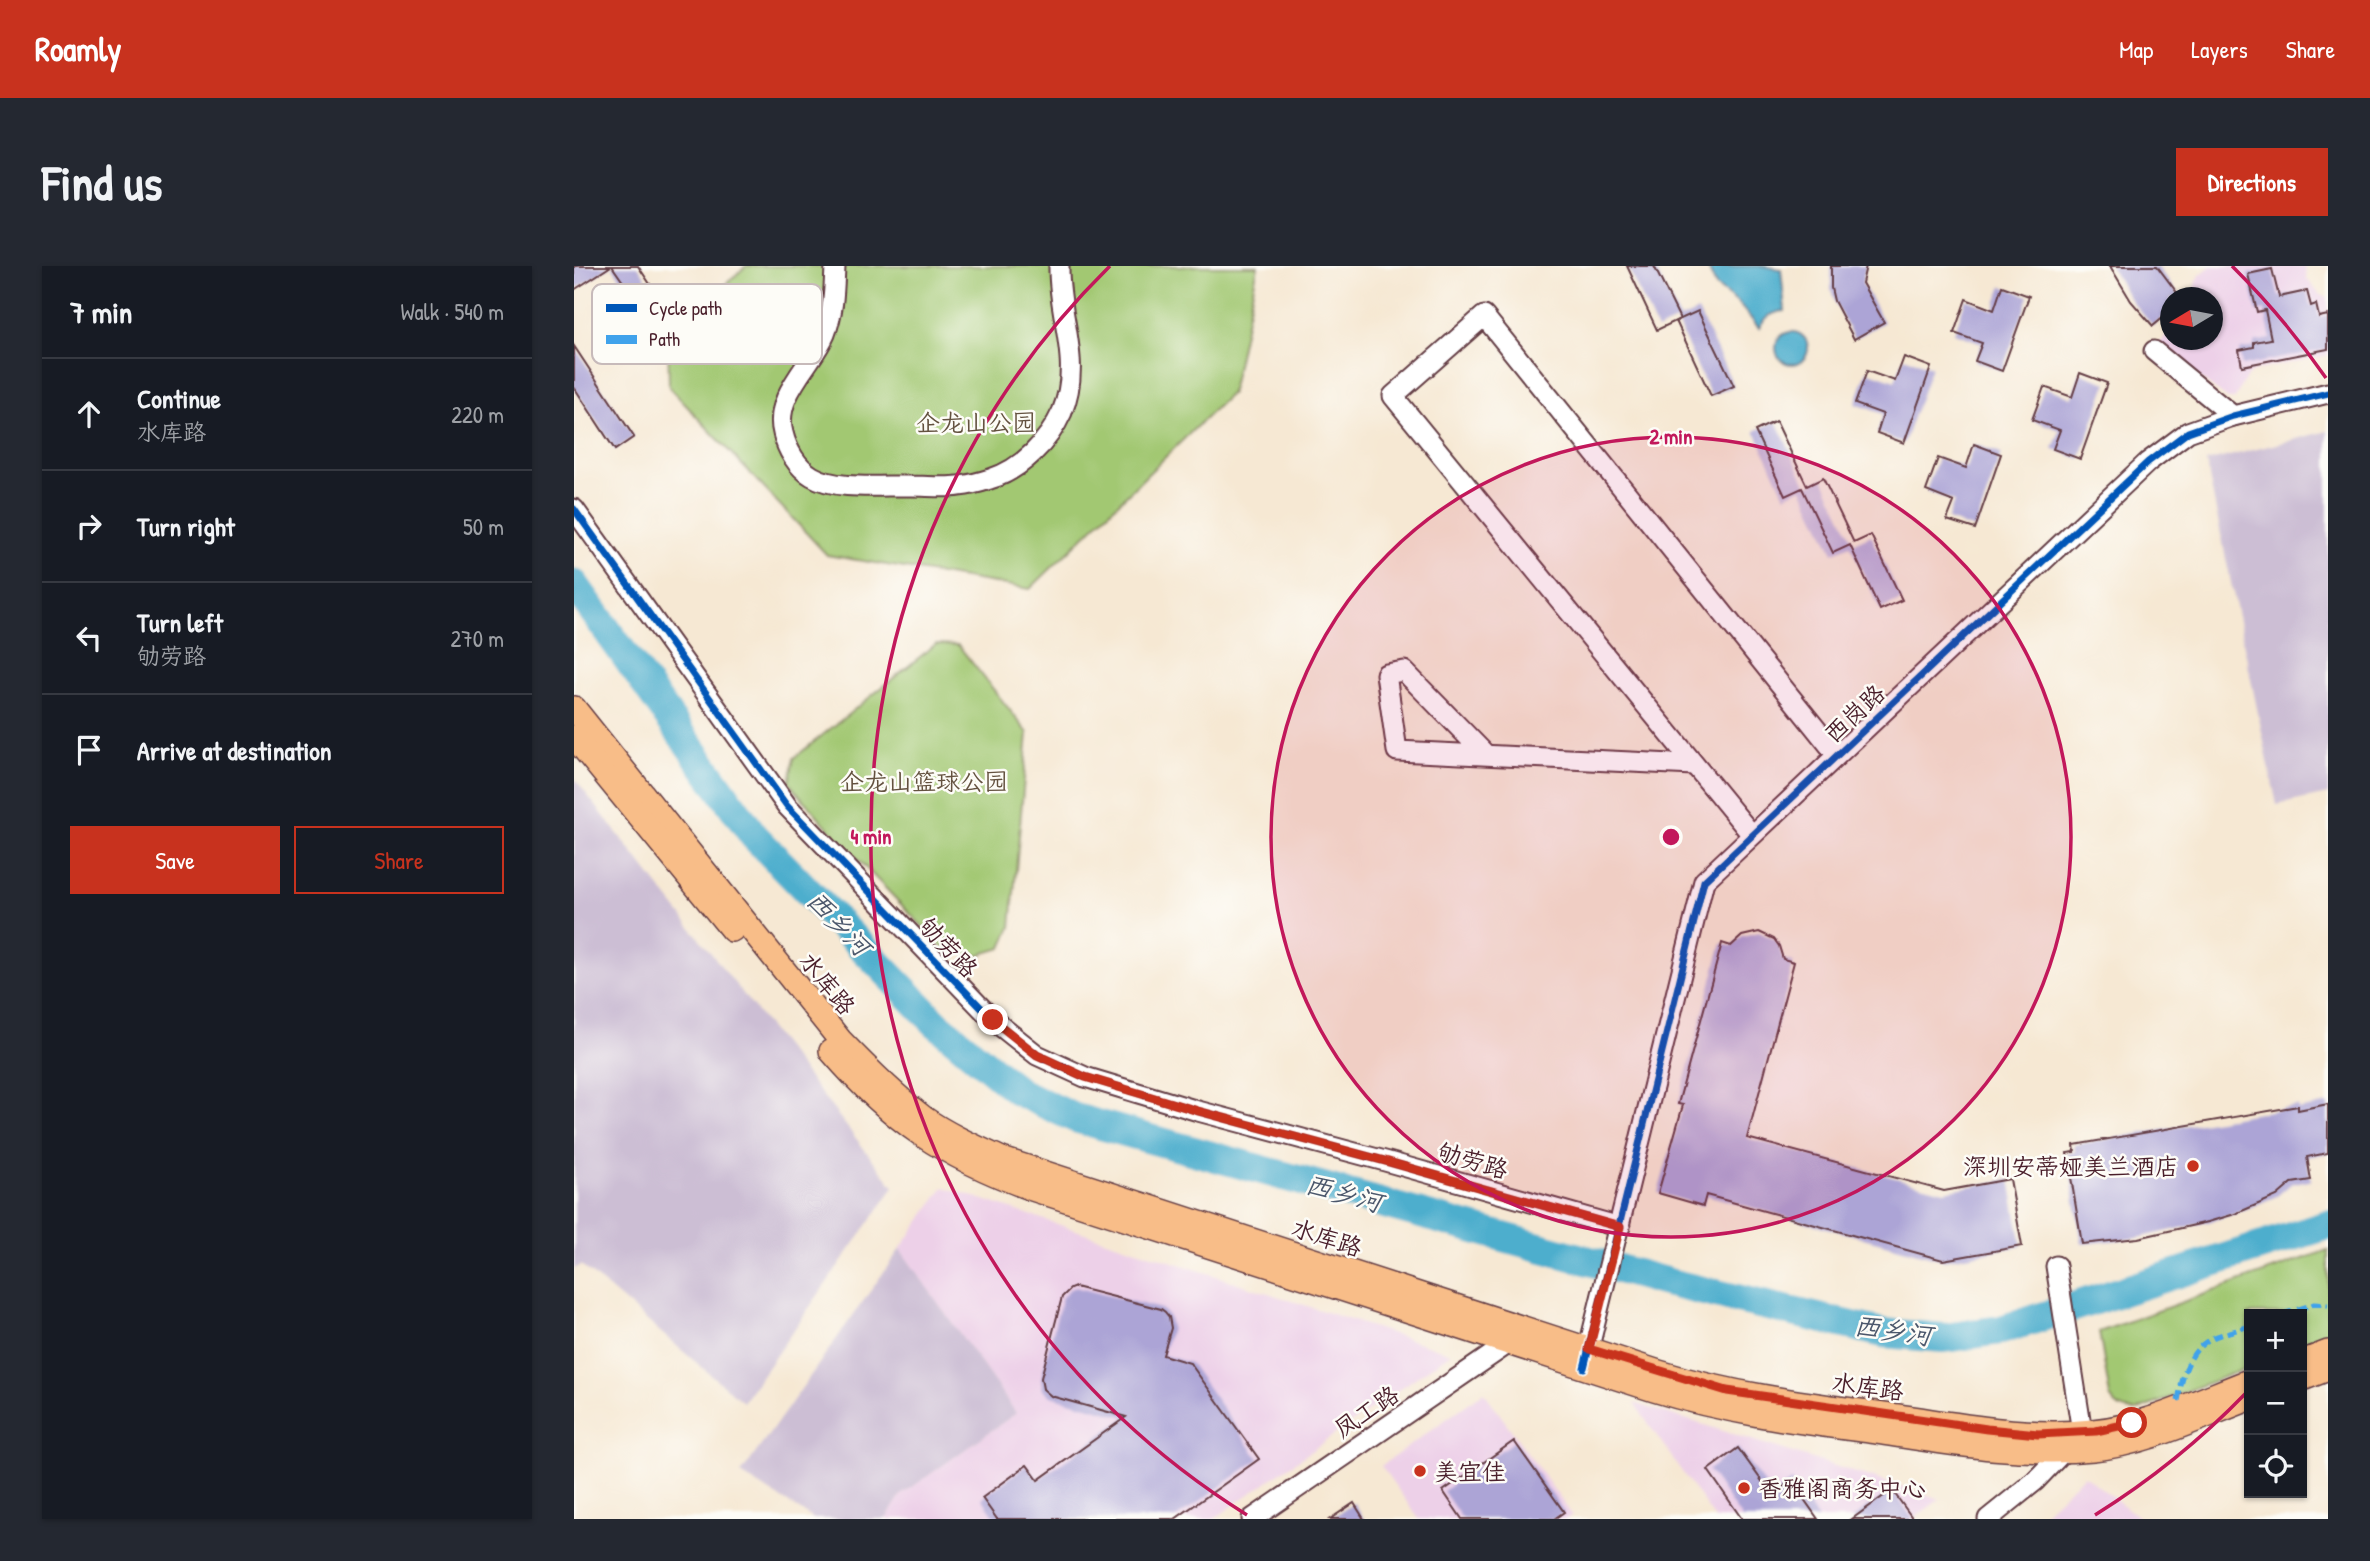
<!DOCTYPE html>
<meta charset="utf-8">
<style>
:root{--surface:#171b24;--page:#242831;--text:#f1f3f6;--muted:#9ea1a6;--line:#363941;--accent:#c8321e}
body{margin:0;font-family:"Patrick Hand","LXGW WenKai TC",sans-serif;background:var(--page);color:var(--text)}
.controls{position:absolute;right:21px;bottom:21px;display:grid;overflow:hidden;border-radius:0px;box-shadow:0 2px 5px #0004}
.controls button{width:63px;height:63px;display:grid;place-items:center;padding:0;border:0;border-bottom:2px solid var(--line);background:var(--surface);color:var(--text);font:35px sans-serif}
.compass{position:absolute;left:1586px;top:21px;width:63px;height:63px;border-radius:50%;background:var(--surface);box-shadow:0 2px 5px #0004;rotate:260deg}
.stop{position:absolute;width:21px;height:21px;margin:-16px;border:5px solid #c8321e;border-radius:50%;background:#fff}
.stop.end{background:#c8321e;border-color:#fff;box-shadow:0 2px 7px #0008}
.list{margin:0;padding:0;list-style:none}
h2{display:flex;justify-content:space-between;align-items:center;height:91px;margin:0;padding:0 28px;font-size:30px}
h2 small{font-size:23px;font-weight:400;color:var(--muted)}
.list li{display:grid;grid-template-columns:46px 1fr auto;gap:21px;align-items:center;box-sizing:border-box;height:112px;padding:0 28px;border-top:2px solid var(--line)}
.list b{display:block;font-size:26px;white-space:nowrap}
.list p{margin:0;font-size:23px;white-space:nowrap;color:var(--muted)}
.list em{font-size:23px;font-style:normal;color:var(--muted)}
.actions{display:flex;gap:14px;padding:21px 28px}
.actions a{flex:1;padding:16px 0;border:2px solid var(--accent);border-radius:0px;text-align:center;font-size:24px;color:var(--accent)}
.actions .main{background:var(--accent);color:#fff}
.icon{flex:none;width:38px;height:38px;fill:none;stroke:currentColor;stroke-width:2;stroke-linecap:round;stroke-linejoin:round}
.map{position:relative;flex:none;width:1754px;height:1253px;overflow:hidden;border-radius:0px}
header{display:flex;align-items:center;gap:42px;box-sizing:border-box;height:98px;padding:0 35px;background:var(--accent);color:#fff}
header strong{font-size:33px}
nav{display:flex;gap:38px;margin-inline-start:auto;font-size:24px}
.intro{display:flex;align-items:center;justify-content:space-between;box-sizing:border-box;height:168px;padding:0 42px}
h1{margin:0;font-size:49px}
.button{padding:18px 32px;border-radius:0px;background:var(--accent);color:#fff;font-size:24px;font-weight:700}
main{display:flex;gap:42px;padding:0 42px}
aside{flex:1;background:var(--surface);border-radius:0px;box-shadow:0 2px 5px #0004}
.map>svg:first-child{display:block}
</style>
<header>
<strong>Roamly</strong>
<nav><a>Map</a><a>Layers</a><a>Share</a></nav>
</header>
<div class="intro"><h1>Find us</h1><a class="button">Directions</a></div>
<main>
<aside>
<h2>7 min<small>Walk · 540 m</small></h2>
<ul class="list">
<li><svg class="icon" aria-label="ahead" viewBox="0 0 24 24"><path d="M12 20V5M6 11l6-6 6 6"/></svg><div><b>Continue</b><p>水库路</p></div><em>220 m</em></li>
<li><svg class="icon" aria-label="right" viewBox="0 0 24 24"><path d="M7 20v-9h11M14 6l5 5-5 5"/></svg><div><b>Turn right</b></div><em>50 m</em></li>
<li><svg class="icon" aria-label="left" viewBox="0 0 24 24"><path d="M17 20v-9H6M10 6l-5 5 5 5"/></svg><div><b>Turn left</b><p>劬劳路</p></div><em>270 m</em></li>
<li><svg class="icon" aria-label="arrive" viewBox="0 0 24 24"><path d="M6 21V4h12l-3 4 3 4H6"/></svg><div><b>Arrive at destination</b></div></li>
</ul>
<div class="actions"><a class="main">Save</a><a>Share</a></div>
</aside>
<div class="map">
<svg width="1754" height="1253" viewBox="0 0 1754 1253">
<rect width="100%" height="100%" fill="#fdfcf7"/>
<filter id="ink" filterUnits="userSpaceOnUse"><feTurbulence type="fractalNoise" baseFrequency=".0143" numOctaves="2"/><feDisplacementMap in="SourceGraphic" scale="14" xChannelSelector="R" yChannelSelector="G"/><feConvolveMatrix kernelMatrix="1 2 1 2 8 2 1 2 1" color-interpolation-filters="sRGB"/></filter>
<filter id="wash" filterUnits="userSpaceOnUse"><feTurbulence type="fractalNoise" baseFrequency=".00686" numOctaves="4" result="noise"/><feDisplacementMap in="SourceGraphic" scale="28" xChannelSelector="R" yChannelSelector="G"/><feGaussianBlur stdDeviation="1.57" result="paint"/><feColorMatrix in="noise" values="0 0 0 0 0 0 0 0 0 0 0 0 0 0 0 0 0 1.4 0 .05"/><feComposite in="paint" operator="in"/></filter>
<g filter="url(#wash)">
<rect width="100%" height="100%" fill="#f6e8d3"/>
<g fill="#edd0e8">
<path d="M 1637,0 L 1731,0 L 1733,13 L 1746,29 L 1754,31 L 1754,89 L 1684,104 L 1675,108 L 1668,118 L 1661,133 L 1654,133 L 1626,112 L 1580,85 L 1596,64 L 1596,74 L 1638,74 L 1638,32 L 1616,31 L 1626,9 Z"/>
<path d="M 370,921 L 877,1087 L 640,1253 L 312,1253 L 327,1229 L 442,1147 L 326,983 Z"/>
<path d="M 910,1126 L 998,1249 L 992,1253 L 845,1253 L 807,1200 Z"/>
<path d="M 1060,1137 L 1366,1233 L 1339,1253 L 1141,1253 Z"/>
<path d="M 1510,1209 L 1540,1232 L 1567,1253 L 1463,1253 Z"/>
</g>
<g fill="#ccbed4">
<path d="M 1754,165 L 1754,528 L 1703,539 L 1632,196 Z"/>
<path d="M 0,512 L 320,921 L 169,1136 L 7,999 L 0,1003 Z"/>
<path d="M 326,983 L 442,1147 L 327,1229 L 312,1253 L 240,1253 L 167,1208 Z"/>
</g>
<g fill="#a2c872" stroke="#76744e" stroke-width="2">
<path d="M 172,0 L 684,0 L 657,127 L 456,323 L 253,289 L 95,121 L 94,70 Z"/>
<path d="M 362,378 L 384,379 L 454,467 L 437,661 L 428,682 L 404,689 L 372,685 L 264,573 L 215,517 L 220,492 Z"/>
<path d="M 1754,984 L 1754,1071 L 1728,1081 L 1728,1048 L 1675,1048 L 1675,1101 L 1562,1145 C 1549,1145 1543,1142 1536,1131 L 1525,1066 Z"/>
</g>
<g fill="#4eaecd" stroke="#4c667c" stroke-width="2">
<path d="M 1133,0 L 1187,0 L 1207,3 L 1211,45 C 1198,46 1190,51 1185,62 L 1164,37 L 1142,20 Z"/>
<circle cx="1218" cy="82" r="16"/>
</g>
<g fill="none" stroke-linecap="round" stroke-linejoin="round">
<path stroke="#4eaecd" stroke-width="30" d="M 0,318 L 180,570 L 362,757 L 445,826 L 501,852 L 1095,1017 L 1309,1067 L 1370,1072 L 1427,1064 L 1754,959"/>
</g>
<g id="blocks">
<g fill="#aca4d6">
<path d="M 0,0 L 37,0 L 0,24 Z"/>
<path d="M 38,0 L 64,0 L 86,33 L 71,43 L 52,87 L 30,77 L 54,23 Z"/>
<path d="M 1053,0 L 1080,0 L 1106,53 L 1083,64 Z"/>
<path d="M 1257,0 L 1292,0 L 1288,17 L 1310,56 L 1280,73 L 1260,35 L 1257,22 Z"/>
<path d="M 1536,0 L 1583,0 L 1607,32 L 1597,32 L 1597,45 L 1579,60 L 1557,35 Z"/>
<path d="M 1698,3 L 1705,31 L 1733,25 L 1737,40 L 1742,38 L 1745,51 L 1754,49 L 1754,83 L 1668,100 L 1665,84 L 1680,81 L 1680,76 L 1697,73 L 1691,44 L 1683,46 L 1674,8 Z"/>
<path d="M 1428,20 L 1455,30 L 1428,105 L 1401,95 L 1408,77 L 1380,67 L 1392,33 L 1420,44 Z"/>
<path d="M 1124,45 L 1160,120 L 1137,130 L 1102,55 Z"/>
<path d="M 0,80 L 60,171 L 41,184 L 0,121 Z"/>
<path d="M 1330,91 L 1357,101 L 1330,177 L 1303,167 L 1309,148 L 1281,138 L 1293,105 L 1321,115 Z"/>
<path d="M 1506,107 L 1533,117 L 1506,193 L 1479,183 L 1486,164 L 1458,154 L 1470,121 L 1498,131 Z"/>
<path d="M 1202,155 L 1233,220 L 1249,212 L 1280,277 L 1297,269 L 1328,334 L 1306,344 L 1276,279 L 1259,287 L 1228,222 L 1211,230 L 1181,165 Z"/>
<path d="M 1400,178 L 1427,188 L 1401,263 L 1373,254 L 1380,236 L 1352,225 L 1364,192 L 1392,202 Z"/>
<path d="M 1185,666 L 1200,673 L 1205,680 L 1209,693 L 1220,696 L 1173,872 L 1370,925 L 1436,913 L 1448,980 L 1369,994 L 1132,929 L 1129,940 L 1084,927 L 1109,839 L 1104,838 L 1148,677 L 1157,680 L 1168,670 Z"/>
<path d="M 1754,838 L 1754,887 L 1733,891 L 1737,914 L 1718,917 L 1703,930 L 1661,948 L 1634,956 L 1564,972 L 1508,978 L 1493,887 L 1501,886 L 1500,879 L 1724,840 L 1724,844 Z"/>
<path d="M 501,1021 L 587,1043 L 591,1046 L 595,1051 L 597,1062 L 589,1089 L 616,1097 L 685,1193 L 601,1253 L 423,1253 L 408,1232 L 453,1199 L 464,1214 L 552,1151 L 477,1130 L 469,1123 L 467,1112 L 488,1031 L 496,1023 Z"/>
<path d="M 940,1175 L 990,1246 L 980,1253 L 888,1253 L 869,1225 Z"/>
<path d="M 1164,1182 L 1198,1229 L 1217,1215 L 1244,1253 L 1168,1253 L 1134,1204 Z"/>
<path d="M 1318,1224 L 1339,1253 L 1278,1253 Z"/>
<path d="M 780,1237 L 790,1253 L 756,1253 Z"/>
</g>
</g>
</g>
<g filter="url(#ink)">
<use href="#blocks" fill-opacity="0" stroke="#643d44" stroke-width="2"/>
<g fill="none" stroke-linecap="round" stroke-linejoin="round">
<defs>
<g id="minor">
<path d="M 261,0 C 260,23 260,45 251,68 C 238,99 199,130 209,167 C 213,184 223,201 238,210 C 263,225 309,219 338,220 C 353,220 370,222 385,220 C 395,219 407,216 416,213 C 447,204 475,175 488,146 C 509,95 484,52 485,0"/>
<path d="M 1580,85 L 1659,150"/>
<path d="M 0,243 L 213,540 L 419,754 L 463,789 L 511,811 L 624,845 L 811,895 L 1046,961"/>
<path d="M 912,489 L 830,405 L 812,408 L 823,485 L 1120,499"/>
<path d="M 1178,569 L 819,130 L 910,50 L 1263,489"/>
<path d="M 1011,1097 L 1130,615 L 1574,196 L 1614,166 L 1659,150 L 1754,127"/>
<path d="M 678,1253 L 935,1077"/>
<path d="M 1414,1253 L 1461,1215 L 1508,1166 L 1482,1000"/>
</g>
<g id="major">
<path d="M 0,442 L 266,774 C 293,802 320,829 350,852 C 374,869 402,881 428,893 L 1085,1106 C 1163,1130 1243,1139 1324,1150 C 1389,1159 1453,1172 1519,1165 C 1572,1160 1625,1134 1675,1115"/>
<path d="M 0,471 L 158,664"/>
<path d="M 257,785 C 319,857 369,890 458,923 L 1080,1124 C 1153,1147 1228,1156 1303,1166 C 1375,1177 1447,1190 1519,1183 C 1573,1178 1625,1152 1675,1133"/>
<path d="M 1728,1096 L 1754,1086"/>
<path d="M 1728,1113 L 1754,1103"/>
</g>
</defs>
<use href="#minor" stroke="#643d44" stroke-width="23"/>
<use href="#major" stroke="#643d44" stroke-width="26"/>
<use href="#minor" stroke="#fff" stroke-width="19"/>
<use href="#major" stroke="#f8bd88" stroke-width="23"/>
<g stroke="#40a2eb" stroke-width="5" stroke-dasharray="10 5" stroke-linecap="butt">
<path d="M 1709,1048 L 1740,1038 L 1754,1039"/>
<path d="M 1604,1135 C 1608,1113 1613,1088 1633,1075 C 1644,1068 1662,1065 1675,1060"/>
</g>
<defs>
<g id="cycleway">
<path d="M 0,243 L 213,540 L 419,754 L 463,789 L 511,811 L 624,845 L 811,895 L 1046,961"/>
<path d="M 1010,1102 L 1130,615 L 1574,196 L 1614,166 L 1659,150 L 1754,127"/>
</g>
</defs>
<use href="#cycleway" stroke="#fdfcf7" stroke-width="11"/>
<use href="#cycleway" stroke="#0057b8" stroke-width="7"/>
</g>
</g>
<g fill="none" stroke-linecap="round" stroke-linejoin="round" filter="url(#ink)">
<path stroke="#c8321e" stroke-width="9" d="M 419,754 L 463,789 L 511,811 L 624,845 L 811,895 L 1046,961 L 1015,1083 L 1153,1125 L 1413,1163 L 1464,1168 L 1522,1165 L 1558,1157"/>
</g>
<circle cx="1097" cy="571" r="400" fill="#c2185b" fill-opacity=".12"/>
<g fill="none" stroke="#c2185b" stroke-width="3.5">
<circle cx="1097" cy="571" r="400"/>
<path d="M1672 1127A800 800 0 0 1 1521 1249M673 1249A800 800 0 0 1 536 0M1658 0A800 800 0 0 1 1752 112"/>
</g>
<g fill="#c8321e" stroke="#fdfcf7" stroke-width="2.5">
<circle cx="1619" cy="900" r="7"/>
<circle cx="846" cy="1205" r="7"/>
<circle cx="1170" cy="1222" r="7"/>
</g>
<g text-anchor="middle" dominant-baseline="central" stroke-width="5" stroke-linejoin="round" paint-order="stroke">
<g font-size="24" fill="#645240" stroke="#fdfcf7">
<text x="402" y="156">企龙山公园</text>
<text x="350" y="515">企龙山篮球公园</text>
</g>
<g font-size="24" fill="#4a1f2b" stroke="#fdfcf7">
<text transform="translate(1280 447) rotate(-43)">西岗路</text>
<text transform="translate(375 681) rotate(46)">劬劳路</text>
<text transform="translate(254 717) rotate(51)">水库路</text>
<text transform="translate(899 894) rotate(16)">劬劳路</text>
<text transform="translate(753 971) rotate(18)">水库路</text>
<text transform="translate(1294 1120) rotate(8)">水库路</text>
<text transform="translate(792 1145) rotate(-34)">凤工路</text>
</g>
<g font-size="24" fill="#4a1f2b" stroke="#fdfcf7" text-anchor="start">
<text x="1605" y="900" text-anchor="end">深圳安蒂娅美兰酒店</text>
<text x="860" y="1205">美宜佳</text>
<text x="1184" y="1222">香雅阁商务中心</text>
</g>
<g font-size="26" font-style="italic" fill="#4c586c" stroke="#fdfcf7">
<text transform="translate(265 657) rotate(46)">西乡河</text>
<text transform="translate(770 927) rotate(15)">西乡河</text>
<text transform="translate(1319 1064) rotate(8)">西乡河</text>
</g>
</g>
<rect x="18" y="18" width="230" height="80" rx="10" fill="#fdfcf7" stroke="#c7baba" stroke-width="2"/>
<rect x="32" y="38" width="31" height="8" fill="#0057b8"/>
<rect x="32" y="69" width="31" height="9" fill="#40a2eb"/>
<g font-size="19" fill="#4a1f2b">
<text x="75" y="49">Cycle path</text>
<text x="75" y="80">Path</text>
</g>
<circle cx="1097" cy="571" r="10" fill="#c2185b" stroke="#fdfcf7" stroke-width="3.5"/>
<g font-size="21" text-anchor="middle" font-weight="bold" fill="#c2185b" stroke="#fdfcf7" stroke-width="5" stroke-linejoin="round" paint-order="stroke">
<text x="1097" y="178">2 min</text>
<text x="297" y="578">4 min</text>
</g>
</svg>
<div class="controls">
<button>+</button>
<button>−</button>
<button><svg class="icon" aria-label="locate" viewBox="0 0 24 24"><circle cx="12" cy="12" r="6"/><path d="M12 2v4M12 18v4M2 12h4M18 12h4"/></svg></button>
</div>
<svg class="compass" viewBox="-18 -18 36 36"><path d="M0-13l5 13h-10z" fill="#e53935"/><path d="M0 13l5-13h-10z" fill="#9ea1a6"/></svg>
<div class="stop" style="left:1558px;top:1157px"></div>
<div class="stop end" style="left:419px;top:754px"></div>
</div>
</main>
